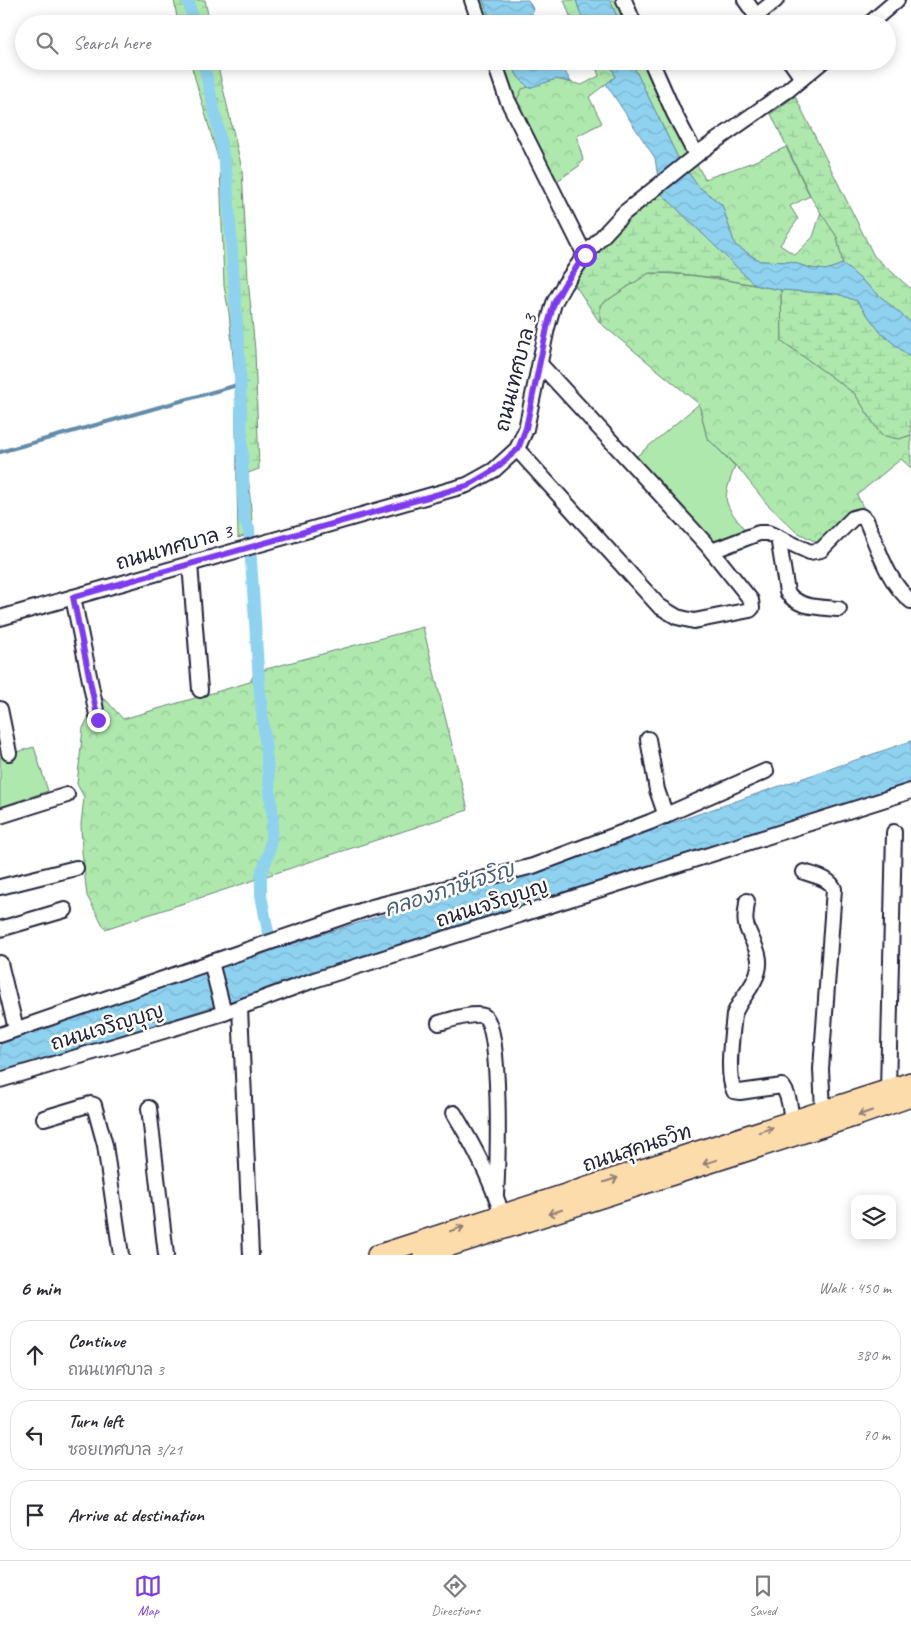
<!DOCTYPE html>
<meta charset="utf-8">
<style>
:root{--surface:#fff;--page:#f7f7f7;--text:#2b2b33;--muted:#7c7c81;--line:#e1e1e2;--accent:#7c3aed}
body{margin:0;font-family:Caveat,"Playpen Sans Thai",sans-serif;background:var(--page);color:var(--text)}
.controls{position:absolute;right:15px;bottom:15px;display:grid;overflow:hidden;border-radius:10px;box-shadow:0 2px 12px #0003}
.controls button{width:45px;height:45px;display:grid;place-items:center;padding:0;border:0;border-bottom:1px solid var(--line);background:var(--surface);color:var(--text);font:25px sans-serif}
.stop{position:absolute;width:15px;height:15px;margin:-11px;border:4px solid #7c3aed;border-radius:50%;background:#fff}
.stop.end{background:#7c3aed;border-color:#fff;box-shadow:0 1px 5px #0008}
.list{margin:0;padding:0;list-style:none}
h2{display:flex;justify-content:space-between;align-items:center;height:65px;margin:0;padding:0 20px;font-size:21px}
h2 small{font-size:16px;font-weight:400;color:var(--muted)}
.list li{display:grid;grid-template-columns:32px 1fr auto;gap:15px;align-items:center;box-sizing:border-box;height:70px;margin:0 10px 10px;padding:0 10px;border:1px solid var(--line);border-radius:20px}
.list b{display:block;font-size:19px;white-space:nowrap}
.list p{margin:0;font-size:16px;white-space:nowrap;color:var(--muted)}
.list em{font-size:16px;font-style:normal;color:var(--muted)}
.icon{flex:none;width:28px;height:28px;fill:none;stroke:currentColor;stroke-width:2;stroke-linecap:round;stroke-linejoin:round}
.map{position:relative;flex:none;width:911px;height:1255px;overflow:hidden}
.search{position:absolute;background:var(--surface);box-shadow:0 2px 12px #0003;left:15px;right:15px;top:15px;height:55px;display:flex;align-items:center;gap:12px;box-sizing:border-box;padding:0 18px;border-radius:28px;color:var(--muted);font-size:19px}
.sheet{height:305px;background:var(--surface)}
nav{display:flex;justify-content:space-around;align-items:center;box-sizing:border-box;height:70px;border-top:1px solid var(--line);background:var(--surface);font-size:14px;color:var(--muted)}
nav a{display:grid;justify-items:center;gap:2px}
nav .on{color:var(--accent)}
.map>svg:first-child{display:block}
</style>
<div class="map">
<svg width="911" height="1255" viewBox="0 0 911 1255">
<defs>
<pattern id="forest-crowns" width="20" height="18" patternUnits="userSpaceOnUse" patternTransform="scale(1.25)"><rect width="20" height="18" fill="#aee8ad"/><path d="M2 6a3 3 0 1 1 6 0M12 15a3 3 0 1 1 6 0" fill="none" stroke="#95c796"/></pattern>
<pattern id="wetland-marsh" width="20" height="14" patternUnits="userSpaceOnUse" patternTransform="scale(1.25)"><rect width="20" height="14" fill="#aee8ad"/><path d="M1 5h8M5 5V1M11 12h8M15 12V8" fill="none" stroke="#95c796"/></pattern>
<pattern id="water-waves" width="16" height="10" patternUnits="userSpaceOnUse" patternTransform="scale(1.25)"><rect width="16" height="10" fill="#8fd2f0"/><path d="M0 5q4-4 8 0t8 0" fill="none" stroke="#7bb4cf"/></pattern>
</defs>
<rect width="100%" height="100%" fill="#fff"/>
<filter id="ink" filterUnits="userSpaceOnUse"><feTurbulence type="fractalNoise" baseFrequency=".02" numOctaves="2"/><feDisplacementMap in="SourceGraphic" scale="10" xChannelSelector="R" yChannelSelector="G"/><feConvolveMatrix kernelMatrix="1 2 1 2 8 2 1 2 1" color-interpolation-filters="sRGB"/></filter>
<g filter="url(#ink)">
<g fill="#aee8ad" stroke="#688574">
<path d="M 475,0 L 483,0 L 492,24 L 484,24 Z"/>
<path d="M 498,61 L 509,61 L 519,78 L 529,88 L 522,90 L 515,104 Z"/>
<path d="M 699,404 L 707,438 L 735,466 C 722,502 722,501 746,531 L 709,556 L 626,465 Z"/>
<path d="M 34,747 L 48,791 L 0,807 L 0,757 Z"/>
</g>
<g fill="url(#forest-crowns)" stroke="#688574">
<path d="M 564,0 L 576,0 L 584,24 L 573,24 Z"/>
<path d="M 610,0 L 621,0 L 632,24 L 620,24 Z"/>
<path d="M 594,61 L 611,62 L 615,77 L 589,97 L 602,123 L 577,136 L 583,160 L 579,166 L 554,183 L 515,104 L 522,89 L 556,79 L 582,85 L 599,76 Z"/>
<path d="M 631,61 L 648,61 L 687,151 L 680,162 Z"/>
<path d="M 786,147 L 810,196 L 790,206 L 798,219 L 780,245 L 795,255 L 813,237 L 821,212 L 837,237 L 843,264 L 826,270 L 810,268 L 791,262 L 760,261 L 735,245 L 722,205 L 698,186 L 687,171 L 697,165 L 705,179 L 753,162 Z"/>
<path d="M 649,273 C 694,273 737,282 781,290 L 782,341 L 855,394 L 881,435 L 899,439 L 911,435 L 911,468 L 901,459 L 857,495 L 864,509 L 818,543 L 795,531 L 767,504 L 740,470 L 707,438 L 699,404 L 600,323 L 600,305 Z"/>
<path d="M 423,627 L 468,810 L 105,929 L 87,896 L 82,852 L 81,824 L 84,797 L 77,784 L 83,728 L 89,716 L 85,693 L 106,700 L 123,719 L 250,682 L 255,672 Z"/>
</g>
<g fill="url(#wetland-marsh)" stroke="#688574">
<path d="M 174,0 L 205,0 L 210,24 L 178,24 Z"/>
<path d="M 190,61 L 219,61 L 219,71 L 242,169 L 248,279 L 255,350 L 259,469 L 248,473 L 253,533 L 238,538 L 235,379 L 229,313 L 224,286 L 220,165 Z"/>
<path d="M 795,96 L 874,256 L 911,289 L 911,323 L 843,264 L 837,237 L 813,201 L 771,114 Z"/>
<path d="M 660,192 L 755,285 L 717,278 L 672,273 L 649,273 L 600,305 L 600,323 L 575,285 C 588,247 631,218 660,192 Z"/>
<path d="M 781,290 L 838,294 L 857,301 L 881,333 L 911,358 L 911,435 L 899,439 L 881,435 L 855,394 L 782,341 Z"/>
</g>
<g fill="url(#water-waves)" stroke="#638ca8">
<path d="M 483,0 L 528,0 L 533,9 L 530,24 L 492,24 Z"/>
<path d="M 576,0 L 610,0 L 620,24 L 584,24 Z"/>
<path d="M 509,61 L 565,61 L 563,68 L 571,82 L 556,79 L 529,88 L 519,78 Z"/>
<path d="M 608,61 L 631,61 L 680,162 L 698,186 L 722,205 L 735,245 L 760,261 L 791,262 L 810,268 L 826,270 L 843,264 L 911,323 L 911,358 L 881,333 L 857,301 L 838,294 L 781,290 L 755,285 L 660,192 L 655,158 L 606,84 L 615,77 L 611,63 Z"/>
<path d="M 911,741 L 911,782 L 0,1075 L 0,1043 L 53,1026 L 72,1013 L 640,834 Z"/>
</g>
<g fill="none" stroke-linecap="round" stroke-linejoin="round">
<path stroke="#638ca8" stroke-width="4" d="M 0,452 L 241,384"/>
<g stroke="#8fd2f0" stroke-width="12">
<path d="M 188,0 L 194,24"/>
<path d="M 203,61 L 218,127 L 227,177 L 240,368 L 244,520 L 249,529 L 259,683 L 273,819 L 269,853 L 261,874 L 261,895 L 268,932"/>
</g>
<defs>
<g id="minor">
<path d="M 472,0 L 480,24"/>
<path d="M 624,0 L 634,24"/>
<path d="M 745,0 L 762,24"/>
<path d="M 756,16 L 776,0"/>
<path d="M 869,24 L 897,0"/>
<path d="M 494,61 L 507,99 L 585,255"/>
<path d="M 651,61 L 674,113 L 696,155"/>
<path d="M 790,61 L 802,78"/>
<path d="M 517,449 L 659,606 L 677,617 L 694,621 L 750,610 L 752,608 L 751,600 L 707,545 L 540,364"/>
<path d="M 778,537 L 787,592 C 798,609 822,607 839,609"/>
<path d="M 712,551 L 759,533 L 768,533 L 810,552 L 821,550 L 853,518 L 861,516 L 866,520 C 878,547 887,582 911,601"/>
<path d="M 190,564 L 200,690"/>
<path d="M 73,597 L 98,720"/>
<path d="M 0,618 L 467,485 L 494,470 L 517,449 L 526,429 L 547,328 L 554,303 L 564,285 L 585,255 L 624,213 L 704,149 L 788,90 L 823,61"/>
<path d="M 0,709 L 9,753"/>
<path d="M 648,739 L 657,790 L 666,816"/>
<path d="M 0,816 L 67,795"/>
<path d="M 804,872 C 815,876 830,878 834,889 L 821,1069 L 823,1111"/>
<path d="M 0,887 L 76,868"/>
<path d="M 747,901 C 747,908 744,917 746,924 C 750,940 763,953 758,971 C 754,988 739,999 734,1015 C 732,1034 726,1074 734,1091 L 740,1092 L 782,1086 C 790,1095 790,1110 792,1121"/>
<path d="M 0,929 L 65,910"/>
<path d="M 211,962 L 224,1013"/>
<path d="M 0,963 L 16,1029"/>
<path d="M 240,1008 L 251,1255"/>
<path d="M 439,1023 C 450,1020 474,1012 484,1016 C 502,1025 498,1170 496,1194"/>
<path d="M 0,1035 L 372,907 L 533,866 L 650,822 L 766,771"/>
<path d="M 0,1080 L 224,1013 L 314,980 L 911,791"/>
<path d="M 888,1090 L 894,832"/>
<path d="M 149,1108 L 166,1255"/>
<path d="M 454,1113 C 473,1145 491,1178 502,1215"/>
<path d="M 44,1118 L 91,1104 L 94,1105 L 105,1145 L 121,1255"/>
</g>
<g id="major">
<path d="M 377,1255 L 911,1082"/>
<path d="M 423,1255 L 860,1115 L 911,1097"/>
</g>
</defs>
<use href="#minor" stroke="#22223b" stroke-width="18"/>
<use href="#major" stroke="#22223b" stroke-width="22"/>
<use href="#minor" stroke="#fff" stroke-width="14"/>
<use href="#major" stroke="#fddcac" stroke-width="19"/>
</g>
<defs><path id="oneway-shaft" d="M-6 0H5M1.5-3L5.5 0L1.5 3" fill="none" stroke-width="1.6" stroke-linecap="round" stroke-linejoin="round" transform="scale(1.25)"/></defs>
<g stroke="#907f74">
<use href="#oneway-shaft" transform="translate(865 1113) rotate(161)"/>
<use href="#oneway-shaft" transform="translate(766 1130) rotate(-18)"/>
<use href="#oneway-shaft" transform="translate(710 1162) rotate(162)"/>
<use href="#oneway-shaft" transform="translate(611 1180) rotate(-18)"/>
<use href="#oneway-shaft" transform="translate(555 1212) rotate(162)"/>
<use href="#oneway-shaft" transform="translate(457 1229) rotate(-18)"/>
</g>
</g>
<g fill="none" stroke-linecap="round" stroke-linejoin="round" filter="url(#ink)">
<path stroke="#7c3aed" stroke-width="6" d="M 98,720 L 73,597 L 467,486 L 494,470 L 518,449 L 526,428 L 547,328 L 554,303 L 564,285 L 585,255"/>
</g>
<g text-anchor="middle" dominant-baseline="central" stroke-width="5" stroke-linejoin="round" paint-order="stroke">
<g font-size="20" fill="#22223b" stroke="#fff">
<text transform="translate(516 373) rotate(-76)">ถนนเทศบาล 3</text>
<text transform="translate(174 547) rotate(-16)">ถนนเทศบาล 3</text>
<text transform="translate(492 903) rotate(-18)">ถนนเจริญบุญ</text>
<text transform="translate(107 1027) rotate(-17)">ถนนเจริญบุญ</text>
<text transform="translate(637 1148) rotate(-18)">ถนนสุคนธวิท</text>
</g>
<g font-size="21" font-style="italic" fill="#48607a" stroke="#fff">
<text transform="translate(449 889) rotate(-18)">คลองภาษีเจริญ</text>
</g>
</g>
</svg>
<div class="controls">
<button><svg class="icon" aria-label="layers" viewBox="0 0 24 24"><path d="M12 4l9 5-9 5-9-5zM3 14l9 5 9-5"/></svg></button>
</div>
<div class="stop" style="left:585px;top:255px"></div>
<div class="stop end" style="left:98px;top:720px"></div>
<div class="search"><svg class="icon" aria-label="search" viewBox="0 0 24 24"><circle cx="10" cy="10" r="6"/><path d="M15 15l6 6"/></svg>Search here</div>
</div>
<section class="sheet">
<h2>6 min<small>Walk · 450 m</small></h2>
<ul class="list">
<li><svg class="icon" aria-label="ahead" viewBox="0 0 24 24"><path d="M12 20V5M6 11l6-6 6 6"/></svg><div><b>Continue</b><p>ถนนเทศบาล 3</p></div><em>380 m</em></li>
<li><svg class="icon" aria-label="left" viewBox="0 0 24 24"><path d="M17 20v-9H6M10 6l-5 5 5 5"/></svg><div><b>Turn left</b><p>ซอยเทศบาล 3/21</p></div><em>70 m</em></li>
<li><svg class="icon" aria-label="arrive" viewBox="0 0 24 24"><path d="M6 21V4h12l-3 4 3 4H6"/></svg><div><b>Arrive at destination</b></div></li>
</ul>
</section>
<nav>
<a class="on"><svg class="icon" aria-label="map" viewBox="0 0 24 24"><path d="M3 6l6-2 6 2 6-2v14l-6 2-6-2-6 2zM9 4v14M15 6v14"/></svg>Map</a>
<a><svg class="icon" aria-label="directions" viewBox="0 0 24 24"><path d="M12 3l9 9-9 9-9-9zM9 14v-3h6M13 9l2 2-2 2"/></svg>Directions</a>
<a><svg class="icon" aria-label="saved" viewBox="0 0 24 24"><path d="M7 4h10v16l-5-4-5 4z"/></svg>Saved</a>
</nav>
